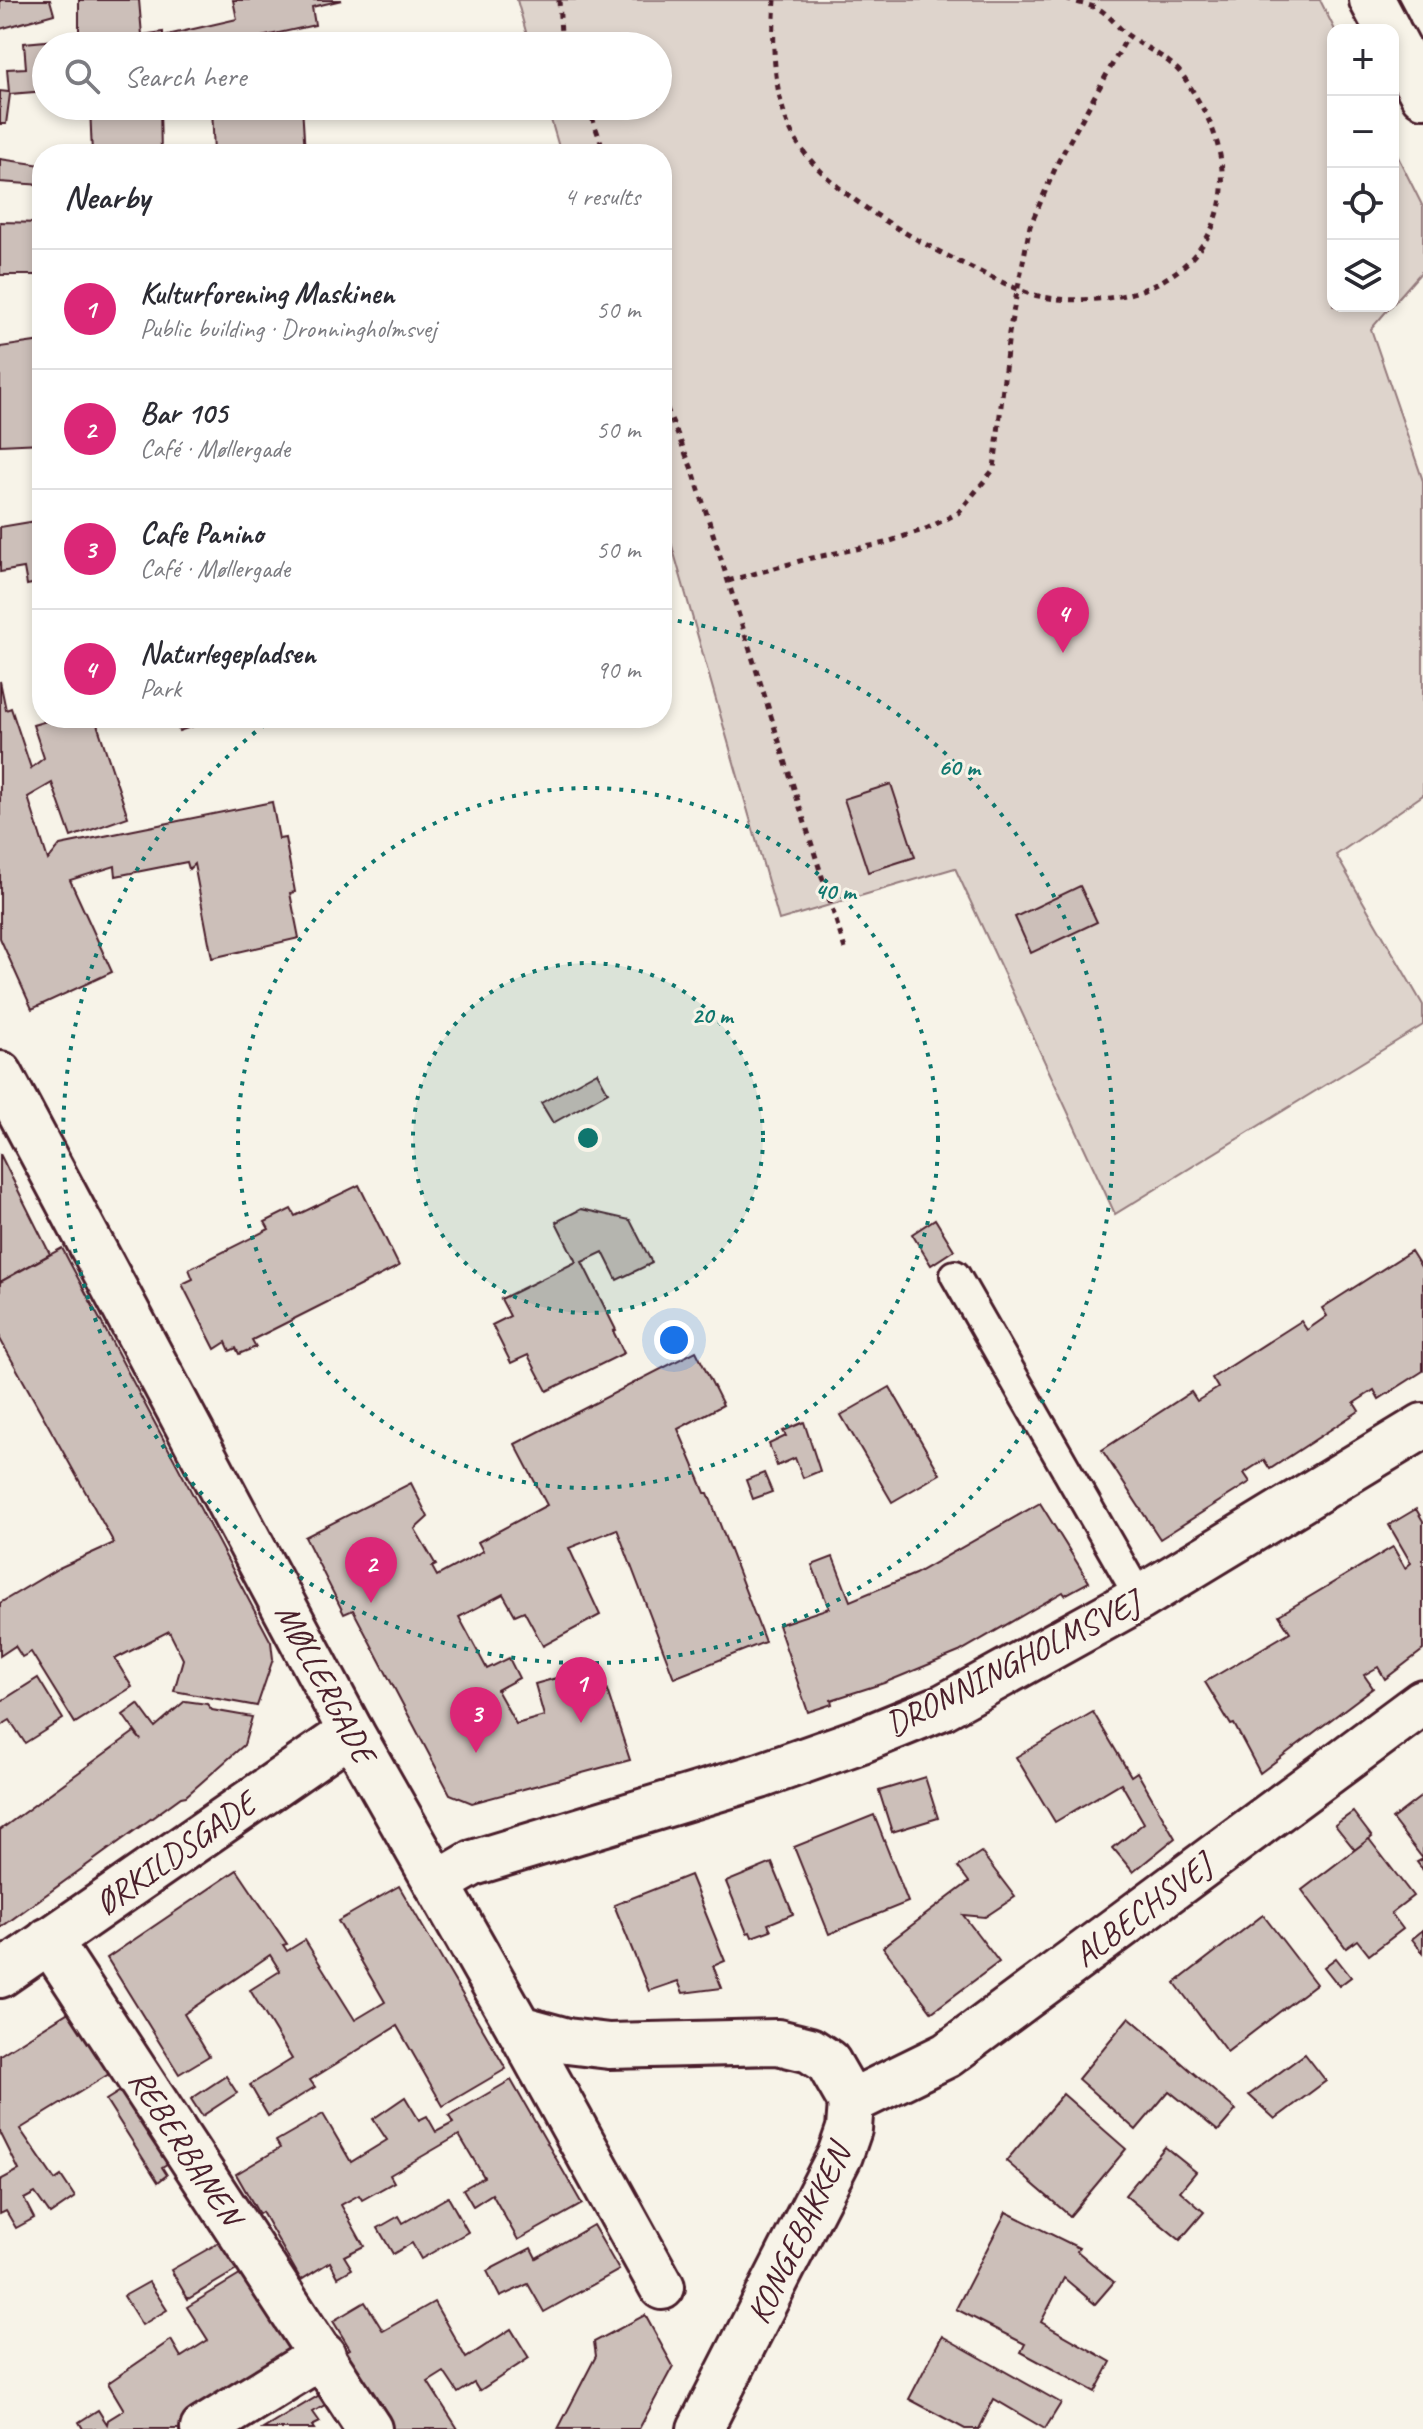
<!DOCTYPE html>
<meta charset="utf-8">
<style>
:root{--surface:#fff;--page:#f2f2f3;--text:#2b2b33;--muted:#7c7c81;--line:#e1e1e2;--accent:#db2777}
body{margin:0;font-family:Caveat,sans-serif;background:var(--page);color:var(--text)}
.controls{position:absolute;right:24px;top:24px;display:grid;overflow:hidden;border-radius:16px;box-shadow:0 4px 12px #0003}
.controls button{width:72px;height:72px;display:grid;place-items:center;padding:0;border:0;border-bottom:2px solid var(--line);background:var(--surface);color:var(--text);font:40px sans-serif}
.you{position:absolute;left:674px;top:1340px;width:28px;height:28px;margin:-20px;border:6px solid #fff;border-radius:50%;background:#1a73e8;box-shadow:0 0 0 12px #1a73e833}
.badge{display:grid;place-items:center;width:52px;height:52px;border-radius:50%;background:var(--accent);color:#fff;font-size:26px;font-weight:700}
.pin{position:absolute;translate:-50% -66px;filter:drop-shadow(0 2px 4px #0008)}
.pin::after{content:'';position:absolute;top:42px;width:28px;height:24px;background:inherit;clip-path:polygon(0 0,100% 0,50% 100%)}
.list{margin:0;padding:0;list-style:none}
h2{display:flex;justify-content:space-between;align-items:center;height:104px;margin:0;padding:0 32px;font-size:34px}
h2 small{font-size:26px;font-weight:400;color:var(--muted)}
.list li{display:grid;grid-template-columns:52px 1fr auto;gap:24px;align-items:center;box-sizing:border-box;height:120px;padding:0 32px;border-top:2px solid var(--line)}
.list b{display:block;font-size:30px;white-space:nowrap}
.list p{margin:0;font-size:26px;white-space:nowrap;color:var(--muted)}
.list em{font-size:26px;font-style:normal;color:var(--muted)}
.icon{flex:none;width:44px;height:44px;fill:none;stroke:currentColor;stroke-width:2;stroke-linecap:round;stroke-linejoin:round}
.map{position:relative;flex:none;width:1423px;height:2429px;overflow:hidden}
.search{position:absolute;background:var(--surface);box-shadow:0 4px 12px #0003;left:32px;top:32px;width:640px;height:88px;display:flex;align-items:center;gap:20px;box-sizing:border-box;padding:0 28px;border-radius:44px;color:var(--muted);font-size:30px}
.panel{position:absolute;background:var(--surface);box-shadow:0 4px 12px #0003;left:32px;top:144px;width:640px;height:584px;border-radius:32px}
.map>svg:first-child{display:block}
</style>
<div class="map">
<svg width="1423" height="2429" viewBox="0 0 1423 2429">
<rect width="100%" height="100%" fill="#f7f3e8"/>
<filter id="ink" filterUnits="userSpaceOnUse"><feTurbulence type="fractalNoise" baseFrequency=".0125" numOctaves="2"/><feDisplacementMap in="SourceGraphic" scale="16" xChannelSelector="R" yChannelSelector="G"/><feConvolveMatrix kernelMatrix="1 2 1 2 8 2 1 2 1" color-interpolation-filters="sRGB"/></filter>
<g filter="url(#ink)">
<g fill="#ded4cc" stroke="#947a7c" stroke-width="2">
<path d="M 517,0 L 1320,0 L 1335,30 L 1333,306 L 1391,306 L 1371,329 L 1423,481 L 1423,795 L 1336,855 L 1423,1005 L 1423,1025 L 1115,1214 L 955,868 L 779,920 L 662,511 L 662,154 L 561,154 L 547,106 L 658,106 L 658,46 L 530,46 Z"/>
<path d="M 1393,147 L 1423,207 L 1423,270 L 1393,304 Z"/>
</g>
<g fill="#ccbfb9" stroke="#4a1f2b" stroke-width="2">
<path d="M 0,0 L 50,0 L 54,14 L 0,29 Z"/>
<path d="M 79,0 L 139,0 L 142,35 L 163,32 L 163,36 L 237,19 L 233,0 L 342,0 L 312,7 L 315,25 L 220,46 L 46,46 L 46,91 L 10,94 L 6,124 L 0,124 L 0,91 L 9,92 L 7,69 L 26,68 L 24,43 L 79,38 Z"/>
<path d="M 90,106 L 160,106 L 161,154 L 92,154 Z"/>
<path d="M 212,106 L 302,106 L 305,154 L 214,154 Z"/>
<path d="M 0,159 L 42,165 L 42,185 L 0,182 Z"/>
<path d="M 0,222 L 42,223 L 42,275 L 0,275 Z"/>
<path d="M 42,341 L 42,443 L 0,445 L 0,347 Z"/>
<path d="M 42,520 L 42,582 L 27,585 L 24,568 L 0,572 L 0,527 Z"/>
<path d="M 0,681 L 6,710 L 11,708 L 31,768 L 44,758 L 33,725 L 57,718 L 95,718 L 128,817 L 71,837 L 52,783 L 28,797 L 48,860 L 60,845 L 272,802 L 279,839 L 285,838 L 295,892 L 290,893 L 299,938 L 212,958 L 194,864 L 189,869 L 187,862 L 116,876 L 115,866 L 70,880 L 112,972 L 32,1009 L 0,938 Z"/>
<path d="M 175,718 L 201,718 L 203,723 L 179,731 Z"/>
<path d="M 891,784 L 915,857 L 868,872 L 844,799 Z"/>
<path d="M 1080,886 L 1097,922 L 1031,953 L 1015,917 Z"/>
<path d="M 597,1072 L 608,1092 L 553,1123 L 541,1103 Z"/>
<path d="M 0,1154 L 50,1254 L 0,1282 Z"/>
<path d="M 359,1185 L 399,1266 L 252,1340 L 256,1347 L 239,1354 L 236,1348 L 230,1351 L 226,1342 L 215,1349 L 182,1284 L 193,1279 L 189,1269 L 269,1229 L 265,1222 L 291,1209 L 295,1216 Z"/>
<path d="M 581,1209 L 630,1220 L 652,1263 L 617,1280 L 603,1252 L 582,1262 L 616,1330 L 613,1331 L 624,1353 L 547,1391 L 528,1355 L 511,1363 L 492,1325 L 510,1316 L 501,1299 L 576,1262 L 556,1222 Z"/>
<path d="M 935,1219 L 954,1250 L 931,1265 L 912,1234 Z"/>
<path d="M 62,1248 L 271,1642 L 273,1659 L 257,1706 L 174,1691 L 183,1659 L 169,1631 L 115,1659 L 132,1687 L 75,1723 L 31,1652 L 22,1657 L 15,1646 L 0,1656 L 0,1603 L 59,1568 L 114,1543 L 0,1339 L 0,1282 Z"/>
<path d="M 1411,1251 L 1423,1270 L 1423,1371 L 1379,1399 L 1374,1390 L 1354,1403 L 1359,1411 L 1270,1469 L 1264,1460 L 1244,1473 L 1250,1482 L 1160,1539 L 1102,1450 L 1191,1392 L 1197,1401 L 1218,1388 L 1212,1378 L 1301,1321 L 1307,1330 L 1327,1316 L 1322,1308 Z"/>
<path d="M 696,1351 L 723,1405 L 678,1429 L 705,1493 L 708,1493 L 765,1642 L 674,1678 L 617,1529 L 569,1548 L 600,1615 L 543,1646 L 524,1611 L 515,1615 L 503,1594 L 459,1617 L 487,1669 L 509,1658 L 519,1678 L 497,1690 L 516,1724 L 544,1716 L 535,1684 L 599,1666 L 630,1760 L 472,1803 L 450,1794 L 353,1610 L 344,1614 L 305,1537 L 411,1483 L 428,1517 L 415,1529 L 436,1565 L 432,1567 L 437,1576 L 483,1551 L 478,1542 L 547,1505 L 515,1444 Z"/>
<path d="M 890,1387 L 940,1474 L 892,1502 L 841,1415 Z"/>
<path d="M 804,1422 L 820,1471 L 803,1478 L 795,1458 L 777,1466 L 769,1444 L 786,1436 L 783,1431 Z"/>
<path d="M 764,1473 L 772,1492 L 753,1499 L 746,1480 Z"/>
<path d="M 1040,1503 L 1089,1582 L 1065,1595 L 1063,1592 L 959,1652 L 884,1683 L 831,1700 L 832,1704 L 808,1712 L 778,1625 L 829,1608 L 812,1565 L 833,1557 L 850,1601 L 915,1574 Z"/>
<path d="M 1416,1509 L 1423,1521 L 1423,1650 L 1385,1679 L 1378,1667 L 1364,1675 L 1373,1688 L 1260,1773 L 1234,1724 L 1231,1725 L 1205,1682 L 1290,1632 L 1279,1615 L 1393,1547 L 1405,1568 L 1411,1563 L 1389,1525 Z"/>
<path d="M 38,1678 L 63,1719 L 25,1743 L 10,1720 L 0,1726 L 0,1702 Z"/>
<path d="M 185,1701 L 207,1704 L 212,1710 L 252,1717 L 244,1745 L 186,1796 L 181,1797 L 0,1928 L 0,1830 L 134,1732 L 141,1740 L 123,1715 L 138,1704 L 155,1727 Z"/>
<path d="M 1093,1712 L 1131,1776 L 1137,1772 L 1175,1838 L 1133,1872 L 1113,1848 L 1144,1823 L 1121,1783 L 1055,1822 L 1016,1757 Z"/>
<path d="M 925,1777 L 938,1818 L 892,1832 L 879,1791 Z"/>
<path d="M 1423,1795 L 1423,1870 L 1417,1862 L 1423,1859 L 1392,1819 Z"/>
<path d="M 1353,1812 L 1372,1837 L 1355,1850 L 1335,1825 Z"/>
<path d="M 874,1815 L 908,1902 L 829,1934 L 794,1847 Z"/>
<path d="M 1369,1839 L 1413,1896 L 1391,1913 L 1403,1929 L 1369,1955 L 1357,1940 L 1346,1948 L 1302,1890 Z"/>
<path d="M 981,1852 L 1015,1897 L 985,1917 L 963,1915 L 999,1962 L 932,2012 L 883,1947 L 969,1882 L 958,1867 Z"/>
<path d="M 772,1863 L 793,1914 L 768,1924 L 771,1930 L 752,1937 L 750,1932 L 747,1933 L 726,1882 Z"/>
<path d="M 237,1870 L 287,1944 L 283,1945 L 287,1951 L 305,1940 L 355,2020 L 385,2002 L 338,1921 L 399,1886 L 506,2069 L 443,2106 L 397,2026 L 310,2080 L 315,2087 L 268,2116 L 250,2085 L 292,2059 L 250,1990 L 280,1971 L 270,1955 L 184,2014 L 209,2056 L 179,2074 L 107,1958 Z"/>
<path d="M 690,1875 L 725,1961 L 713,1966 L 722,1988 L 683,1993 L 678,1981 L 649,1991 L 614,1905 Z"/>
<path d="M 1263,1915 L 1316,1984 L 1227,2052 L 1175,1983 Z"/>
<path d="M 1423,1930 L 1423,1953 L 1412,1939 Z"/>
<path d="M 1336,1958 L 1351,1977 L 1339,1986 L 1324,1967 Z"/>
<path d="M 83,2003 L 122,2066 L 20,2129 L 55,2180 L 61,2176 L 75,2197 L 50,2214 L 35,2193 L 24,2199 L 34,2218 L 16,2228 L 6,2211 L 0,2214 L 0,2180 L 19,2170 L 0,2132 L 0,2055 Z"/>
<path d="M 1129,2017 L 1236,2110 L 1218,2131 L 1169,2091 L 1136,2130 L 1078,2079 Z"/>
<path d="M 1305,2054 L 1326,2081 L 1275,2119 L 1249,2095 Z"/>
<path d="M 226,2076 L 237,2093 L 202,2116 L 191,2099 Z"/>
<path d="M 511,2080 L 582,2204 L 518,2240 L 492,2194 L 473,2206 L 463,2189 L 484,2177 L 459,2135 L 390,2175 L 394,2182 L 362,2200 L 359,2195 L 341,2205 L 364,2246 L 344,2256 L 352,2269 L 338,2277 L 330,2262 L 301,2280 L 262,2212 L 259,2214 L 236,2174 L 280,2148 L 276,2141 L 323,2114 L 351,2162 L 387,2140 L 373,2119 L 405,2097 L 419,2120 L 427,2116 L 436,2132 L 453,2123 L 449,2116 Z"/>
<path d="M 135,2082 L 180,2156 L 162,2167 L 167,2175 L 158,2182 L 106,2100 Z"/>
<path d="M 1063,2094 L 1126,2149 L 1070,2216 L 1006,2161 Z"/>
<path d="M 1165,2147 L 1196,2172 L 1180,2191 L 1204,2212 L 1180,2240 L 1125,2195 Z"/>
<path d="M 448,2197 L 468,2232 L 421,2259 L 412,2243 L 393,2254 L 378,2228 L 399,2216 L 403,2223 Z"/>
<path d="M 1006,2212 L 1079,2248 L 1077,2251 L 1114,2282 L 1095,2304 L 1064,2278 L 1041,2322 L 1111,2362 L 1095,2392 L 1021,2352 L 1025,2344 L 956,2309 Z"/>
<path d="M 593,2225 L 619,2270 L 544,2312 L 528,2284 L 500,2297 L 487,2271 L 531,2248 L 536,2258 Z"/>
<path d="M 229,2237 L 245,2265 L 188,2299 L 171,2270 Z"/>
<path d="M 248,2270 L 305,2361 L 195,2429 L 83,2429 L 79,2422 L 98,2410 L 107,2424 L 108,2420 L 124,2410 L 108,2383 L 171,2340 L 181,2357 L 208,2340 L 187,2307 Z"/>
<path d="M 149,2282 L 167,2310 L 142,2325 L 124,2296 Z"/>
<path d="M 365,2302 L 383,2331 L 434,2302 L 466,2358 L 511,2329 L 529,2358 L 479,2391 L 474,2383 L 458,2393 L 444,2372 L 428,2382 L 458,2429 L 393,2429 L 345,2352 L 350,2349 L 333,2321 Z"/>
<path d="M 645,2315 L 673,2366 L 639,2429 L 558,2429 L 596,2356 L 594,2342 Z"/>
<path d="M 942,2336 L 1061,2403 L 1045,2429 L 994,2399 L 979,2429 L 965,2429 L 909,2399 Z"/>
<path d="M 323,2393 L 328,2403 L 313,2412 L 320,2422 L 312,2426 L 314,2429 L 263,2429 Z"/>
</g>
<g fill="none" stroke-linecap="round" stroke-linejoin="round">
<defs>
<path id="lane" d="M 955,1275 L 1140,1598"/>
<g id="street">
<path d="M 1372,0 L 1388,30"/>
<path d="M 1393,39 L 1423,95"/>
<path d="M 437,1884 L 473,1863 L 760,1776 L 862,1740 L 943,1707 L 1140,1598 L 1423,1426"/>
<path d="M 49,1940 L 369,2429"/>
<path d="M 0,1975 L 351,1732"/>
<path d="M 519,2028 L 662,2287"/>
<path d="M 851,2102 L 947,2055 L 1423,1702"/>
<path d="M 203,2429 L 323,2355"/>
</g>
<path id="secondary" d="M 0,1074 L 351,1732 L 519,2028 L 567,2041 L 609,2046 L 778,2042 L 810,2050 L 828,2062 L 851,2102 L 849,2129 L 840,2155 L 700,2429"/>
</defs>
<use href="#lane" stroke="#4a1f2b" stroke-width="34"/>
<use href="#street" stroke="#4a1f2b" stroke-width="50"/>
<use href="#secondary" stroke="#4a1f2b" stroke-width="50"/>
<g stroke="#4a1f2b" stroke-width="5" stroke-dasharray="6 6" stroke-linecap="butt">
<path d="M 559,0 L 561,34 L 566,46"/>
<path d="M 775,0 C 772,41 773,88 789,127 C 819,198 951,259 1019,290 C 1045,300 1069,301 1097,299 C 1202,292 1254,200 1202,107 C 1195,96 1188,81 1179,71 C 1165,56 1145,48 1129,36 C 1119,29 1112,18 1102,11 C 1093,5 1078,3 1068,0"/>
<path d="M 588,106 L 605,154"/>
<path d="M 662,397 L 694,474 L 845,949"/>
<path d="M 728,581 L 807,559 L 885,543 L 928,528 L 958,513 L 994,469 L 1009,333 L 1030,226 L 1058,162 L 1128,36"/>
</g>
<use href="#lane" stroke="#f7f3e8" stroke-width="28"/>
<use href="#street" stroke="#f7f3e8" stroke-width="44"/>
<use href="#secondary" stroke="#f7f3e8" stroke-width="44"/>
</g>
</g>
<circle cx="588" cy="1138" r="175" fill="#0f766e" fill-opacity=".12"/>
<g fill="none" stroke="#0f766e" stroke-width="4" stroke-dasharray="4 8">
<circle cx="588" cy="1138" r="175"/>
<circle cx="588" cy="1138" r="350"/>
<path d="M666 619A525 525 0 1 1 272 719"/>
</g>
<g text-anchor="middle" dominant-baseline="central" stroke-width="6" stroke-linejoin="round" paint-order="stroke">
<g font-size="34" fill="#4a1f2b" stroke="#f7f3e8">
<text transform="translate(1012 1663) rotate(-27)">DRONNINGHOLMSVEJ</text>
<text transform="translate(326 1683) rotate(62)">MØLLERGADE</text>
<text transform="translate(175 1853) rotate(-35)">ØRKILDSGADE</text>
<text transform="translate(1142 1910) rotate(-37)">ALBECHSVEJ</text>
<text transform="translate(186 2147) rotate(57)">REBERBANEN</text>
<text transform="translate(798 2234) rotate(-64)">KONGEBAKKEN</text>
</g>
</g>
<circle cx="588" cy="1138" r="12" fill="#0f766e" stroke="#f7f3e8" stroke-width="4"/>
<g font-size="24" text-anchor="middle" font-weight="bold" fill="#0f766e" stroke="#f7f3e8" stroke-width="6" stroke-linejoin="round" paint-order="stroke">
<text x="959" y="775">60 m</text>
<text x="835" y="899">40 m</text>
<text x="712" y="1023">20 m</text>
</g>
</svg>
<div class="controls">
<button>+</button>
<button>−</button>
<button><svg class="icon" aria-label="locate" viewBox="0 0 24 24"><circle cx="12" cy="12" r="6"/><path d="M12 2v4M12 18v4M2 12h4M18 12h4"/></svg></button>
<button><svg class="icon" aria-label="layers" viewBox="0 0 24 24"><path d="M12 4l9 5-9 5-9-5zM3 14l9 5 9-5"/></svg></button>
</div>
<div class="you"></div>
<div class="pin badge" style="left:581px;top:1723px">1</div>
<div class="pin badge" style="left:371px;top:1603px">2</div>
<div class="pin badge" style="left:476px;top:1753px">3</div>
<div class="pin badge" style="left:1063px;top:653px">4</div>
<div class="search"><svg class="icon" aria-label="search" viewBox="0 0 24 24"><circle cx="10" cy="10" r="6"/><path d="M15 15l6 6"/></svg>Search here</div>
<section class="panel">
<h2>Nearby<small>4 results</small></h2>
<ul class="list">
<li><span class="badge">1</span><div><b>Kulturforening Maskinen</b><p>Public building · Dronningholmsvej</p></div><em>50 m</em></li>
<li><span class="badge">2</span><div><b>Bar 105</b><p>Café · Møllergade</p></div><em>50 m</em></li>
<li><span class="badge">3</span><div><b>Cafe Panino</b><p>Café · Møllergade</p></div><em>50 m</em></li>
<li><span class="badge">4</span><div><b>Naturlegepladsen</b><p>Park</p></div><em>90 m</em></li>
</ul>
</section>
</div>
